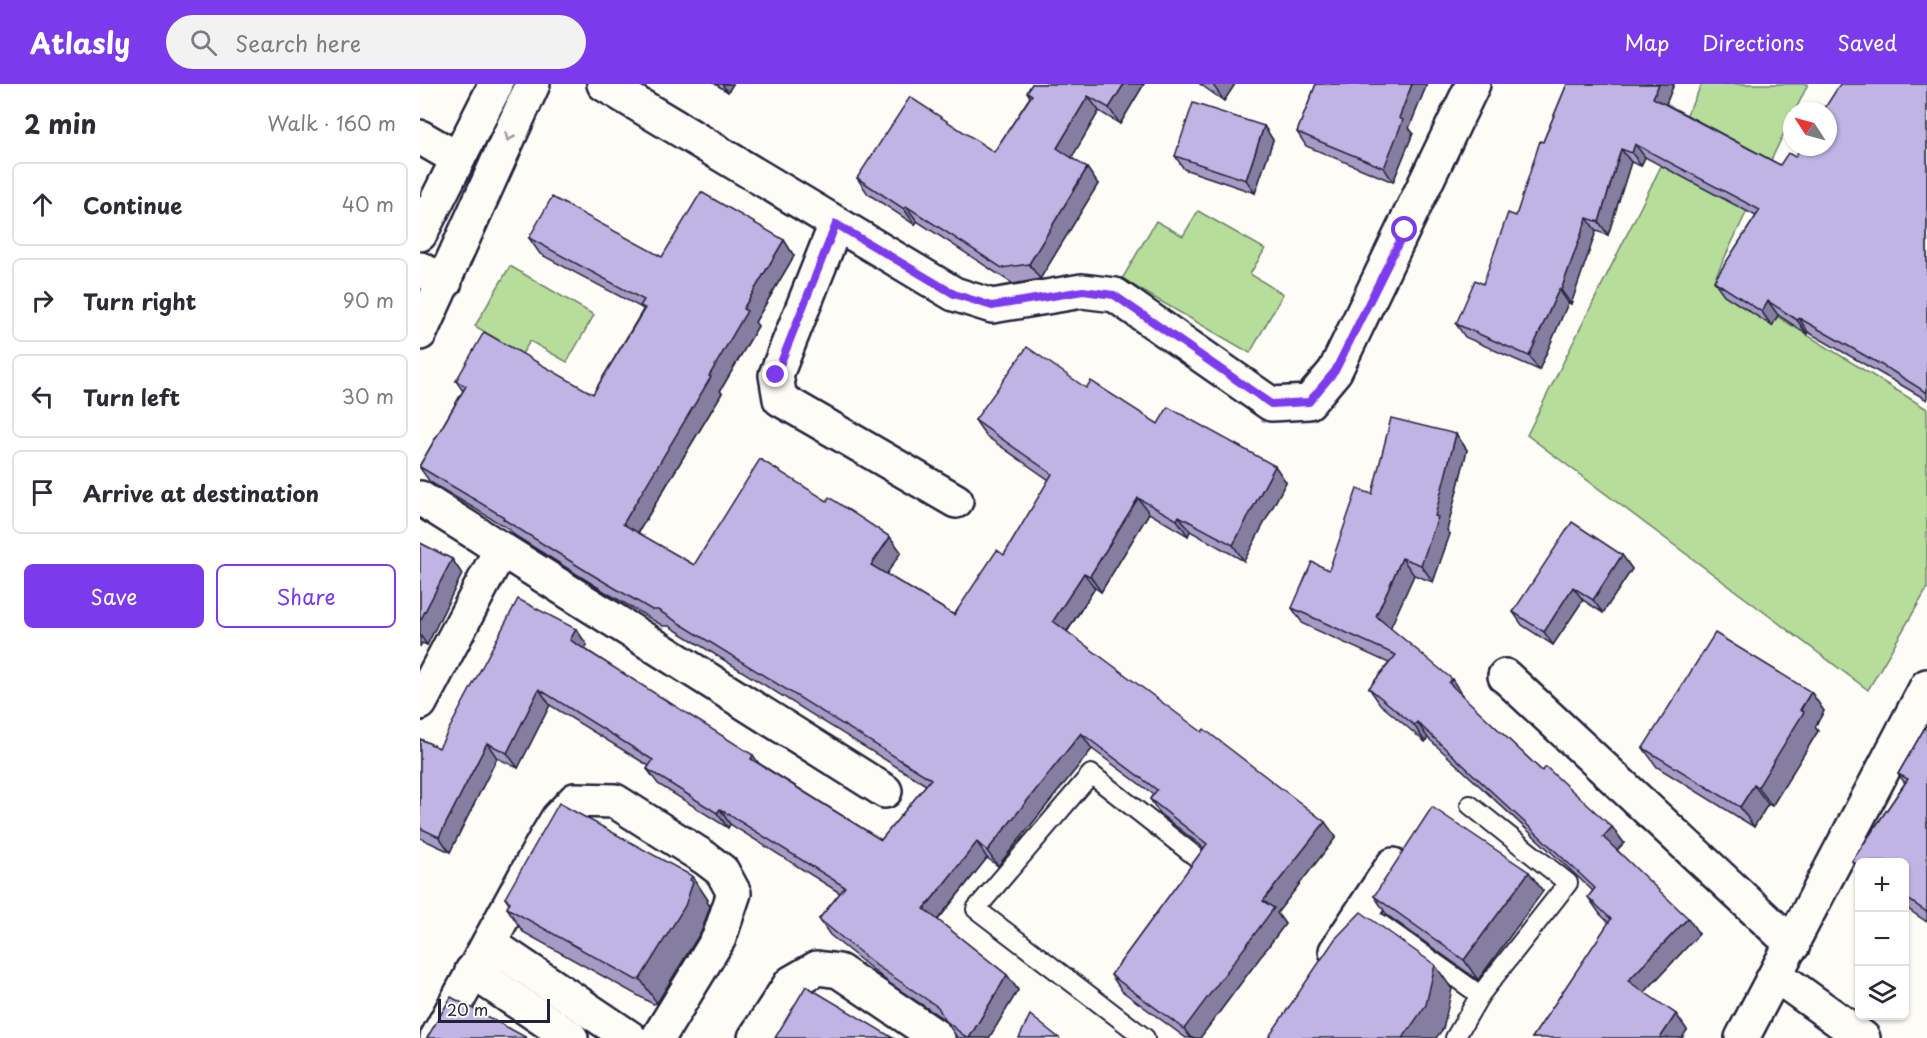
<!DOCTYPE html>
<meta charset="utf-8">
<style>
:root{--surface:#fff;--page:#f2f2f3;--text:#2b2b33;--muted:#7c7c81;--line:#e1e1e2;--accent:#7c3aed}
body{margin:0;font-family:"Playpen Sans",sans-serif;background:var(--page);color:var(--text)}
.controls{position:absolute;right:18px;bottom:18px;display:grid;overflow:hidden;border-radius:9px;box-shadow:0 2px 4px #0004}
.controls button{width:54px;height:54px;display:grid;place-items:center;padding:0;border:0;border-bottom:2px solid var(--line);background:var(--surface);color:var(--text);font:30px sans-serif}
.compass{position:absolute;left:1363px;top:18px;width:54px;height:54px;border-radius:50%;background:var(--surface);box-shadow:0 2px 4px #0004;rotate:306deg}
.scale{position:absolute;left:18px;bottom:15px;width:112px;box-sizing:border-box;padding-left:6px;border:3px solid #22223b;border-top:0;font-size:16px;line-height:21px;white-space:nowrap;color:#22223b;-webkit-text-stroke:4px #fdfcf7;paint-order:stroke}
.stop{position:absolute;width:18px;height:18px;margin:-14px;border:4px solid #7c3aed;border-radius:50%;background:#fff}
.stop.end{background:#7c3aed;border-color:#fff;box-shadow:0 2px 6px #0008}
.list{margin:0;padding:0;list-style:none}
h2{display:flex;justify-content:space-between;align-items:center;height:78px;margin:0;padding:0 24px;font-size:26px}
h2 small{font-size:20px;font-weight:400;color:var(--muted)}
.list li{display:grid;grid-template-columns:39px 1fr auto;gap:18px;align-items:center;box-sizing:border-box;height:84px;margin:0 12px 12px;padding:0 12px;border:2px solid var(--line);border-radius:9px}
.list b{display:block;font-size:22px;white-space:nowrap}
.list em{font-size:20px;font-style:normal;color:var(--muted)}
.actions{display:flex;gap:12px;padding:18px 24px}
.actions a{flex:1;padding:14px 0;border:2px solid var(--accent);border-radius:9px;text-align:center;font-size:21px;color:var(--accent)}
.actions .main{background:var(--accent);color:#fff}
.icon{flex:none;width:33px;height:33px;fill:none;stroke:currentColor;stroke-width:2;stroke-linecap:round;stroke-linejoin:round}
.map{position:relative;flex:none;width:1507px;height:954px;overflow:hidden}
header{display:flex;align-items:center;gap:36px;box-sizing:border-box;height:84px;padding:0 30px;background:var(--accent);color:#fff}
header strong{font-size:28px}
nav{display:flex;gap:33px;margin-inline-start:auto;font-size:21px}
.search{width:420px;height:54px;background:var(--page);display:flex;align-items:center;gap:15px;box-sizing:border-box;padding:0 21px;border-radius:33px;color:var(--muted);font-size:22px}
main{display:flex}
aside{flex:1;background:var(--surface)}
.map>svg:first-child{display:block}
</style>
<header>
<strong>Atlasly</strong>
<div class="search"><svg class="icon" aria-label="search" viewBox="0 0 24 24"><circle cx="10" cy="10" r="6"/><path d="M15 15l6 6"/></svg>Search here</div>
<nav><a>Map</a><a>Directions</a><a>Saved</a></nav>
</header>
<main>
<aside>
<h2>2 min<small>Walk · 160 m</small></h2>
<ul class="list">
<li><svg class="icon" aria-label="ahead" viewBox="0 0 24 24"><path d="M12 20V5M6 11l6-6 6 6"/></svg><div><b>Continue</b></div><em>40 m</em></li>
<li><svg class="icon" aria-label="right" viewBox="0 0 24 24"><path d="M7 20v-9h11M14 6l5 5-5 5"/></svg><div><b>Turn right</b></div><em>90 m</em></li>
<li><svg class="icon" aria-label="left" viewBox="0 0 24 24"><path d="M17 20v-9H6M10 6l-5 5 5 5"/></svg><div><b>Turn left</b></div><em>30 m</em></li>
<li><svg class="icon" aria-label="arrive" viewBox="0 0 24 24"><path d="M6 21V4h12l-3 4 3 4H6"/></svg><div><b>Arrive at destination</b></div></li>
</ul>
<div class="actions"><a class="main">Save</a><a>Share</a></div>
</aside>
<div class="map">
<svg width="1507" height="954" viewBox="0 0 1507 954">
<rect width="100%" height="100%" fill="#fdfcf7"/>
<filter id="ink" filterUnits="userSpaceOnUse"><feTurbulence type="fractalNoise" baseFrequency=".0167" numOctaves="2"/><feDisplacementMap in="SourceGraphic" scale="12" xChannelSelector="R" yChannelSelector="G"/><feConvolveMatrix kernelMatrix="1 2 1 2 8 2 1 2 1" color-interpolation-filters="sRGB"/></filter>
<g filter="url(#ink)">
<g fill="#b6dd99" stroke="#6c806a" stroke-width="1.5">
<path d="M 1282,0 L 1388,0 L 1375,27 L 1372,27 L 1372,32 L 1295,194 L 1507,325 L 1507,505 L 1448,606 L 1107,351 Z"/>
<path d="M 778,127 L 845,165 L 830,190 L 863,210 L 830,269 L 702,195 L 736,137 L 763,152 Z"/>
<path d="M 90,182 L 174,231 L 147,278 L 110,257 L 102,270 L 55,242 Z"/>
</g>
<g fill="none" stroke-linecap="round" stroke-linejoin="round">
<defs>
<g id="service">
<path d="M 959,839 L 1060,911"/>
<path d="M 725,954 L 556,825 L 671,690 L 780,776"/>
<path d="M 1035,954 L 1060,911 L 1148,799 L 1050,721"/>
</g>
<g id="minor">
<path d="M 184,0 L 534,210 L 572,222 L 662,207 L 695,211 L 851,320 L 889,318 L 915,287 L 1053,0"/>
<path d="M 0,53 L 38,75"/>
<path d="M 416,140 L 356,291 L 360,315 L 536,417"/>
<path d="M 0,185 L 25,198"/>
<path d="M 0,414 L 465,707"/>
<path d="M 1085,592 L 1373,861"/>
<path d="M 0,619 L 81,465"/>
<path d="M 69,859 L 210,954"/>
<path d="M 916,867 L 973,781"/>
<path d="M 52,887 L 151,954"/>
<path d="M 1357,892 L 1443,954"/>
<path d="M 17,954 L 126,754 L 138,734 L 155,716 L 195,717 L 285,774 L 302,787 L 314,809 L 299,854 L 238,954"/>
<path d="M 335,954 L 371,899 L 397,884 L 419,887 L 518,954"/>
</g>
<g id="tertiary">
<path d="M 0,150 L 76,0"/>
<path d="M 0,249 L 113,0"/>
<path d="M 1322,954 L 1507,602"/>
</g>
</defs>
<use href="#service" stroke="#22223b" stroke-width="22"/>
<use href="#minor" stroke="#22223b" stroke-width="38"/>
<use href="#tertiary" stroke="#22223b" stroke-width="38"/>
<use href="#service" stroke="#fdfcf7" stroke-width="18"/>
<use href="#minor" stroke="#fdfcf7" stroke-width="33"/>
<use href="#tertiary" stroke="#fdfcf7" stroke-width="33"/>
</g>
<g fill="#a59bc5" stroke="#22223b" stroke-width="1.5">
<path d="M 295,0 L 313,0 L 308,8 Z"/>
<path d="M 612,0 L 724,0 L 700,40 L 679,27 L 651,74 L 667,84 L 678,100 L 620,195 L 593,200 L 497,137 L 495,141 L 448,110 L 437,94 L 574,68 L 610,13 L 607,8 Z"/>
<path d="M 780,0 L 815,0 L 804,17 Z"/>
<path d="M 896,0 L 1007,0 L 989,44 L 993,49 L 973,98 L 886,62 L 877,48 Z"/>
<path d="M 1147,0 L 1254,0 L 1246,20 L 1360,81 L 1507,0 L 1507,316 L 1481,301 L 1388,248 L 1387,250 L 1358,231 L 1352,242 L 1304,211 L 1294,197 L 1336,132 L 1225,73 L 1221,82 L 1211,78 L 1188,151 L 1176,147 L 1151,220 L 1148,219 L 1119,286 L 1045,253 L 1036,240 L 1063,200 L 1096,132 L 1123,58 Z"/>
<path d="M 844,42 L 853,56 L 835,109 L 764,85 L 755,72 Z"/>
<path d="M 109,154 L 242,173 L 364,156 L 374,172 L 335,238 L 338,242 L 300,307 L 302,309 L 218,449 L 274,481 L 407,417 L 470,453 L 481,468 L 466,490 L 534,531 L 584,471 L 629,396 L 566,352 L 555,336 L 666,304 L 738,340 L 855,382 L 866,398 L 824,477 L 770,447 L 768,452 L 729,429 L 681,508 L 675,504 L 647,548 L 916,753 L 857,829 L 865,840 L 780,954 L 766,954 L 702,907 L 691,891 L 784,764 L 740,730 L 730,715 L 733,710 L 672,665 L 578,782 L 567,774 L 518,836 L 587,891 L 598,906 L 569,954 L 539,954 L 536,952 L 525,936 L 468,898 L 410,851 L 399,835 L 420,809 L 310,740 L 308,744 L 238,700 L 227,685 L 229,682 L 130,621 L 98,684 L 77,674 L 30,768 L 0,754 L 0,655 L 19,664 L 156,545 L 167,561 L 165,565 L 340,680 L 461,756 L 506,701 L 249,542 L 243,542 L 182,506 L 94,451 L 89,445 L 10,398 L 0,384 L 0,381 L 43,307 L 36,297 L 173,310 L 223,226 L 222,224 L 120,170 Z"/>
<path d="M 1036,350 L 1047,366 L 1027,446 L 1030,450 L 1013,498 L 994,491 L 970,544 L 1122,687 L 1192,743 L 1204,759 L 1197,766 L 1279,850 L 1224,909 L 1256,930 L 1267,946 L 1112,954 L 1189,839 L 1180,830 L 1168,813 L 1173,807 L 1008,654 L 1005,658 L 960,620 L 949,604 L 969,579 L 883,540 L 872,524 L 909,486 L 952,410 Z"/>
<path d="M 0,459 L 32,475 L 42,490 L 7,561 L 2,559 L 0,563 Z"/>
<path d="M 1202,471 L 1212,485 L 1183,529 L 1163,516 L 1133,561 L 1102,541 L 1093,528 Z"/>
<path d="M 1391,608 L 1404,627 L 1395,643 L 1398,647 L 1352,722 L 1348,720 L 1334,743 L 1237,683 L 1223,664 Z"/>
<path d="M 1507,640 L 1507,838 L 1485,823 L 1485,778 L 1440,778 L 1440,788 L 1432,777 L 1485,699 L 1478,690 Z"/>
<path d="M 272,792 L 288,816 L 287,818 L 290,822 L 282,846 L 237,919 L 233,920 L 103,848 L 87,824 L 89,820 L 85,814 Z"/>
<path d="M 1123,807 L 1058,896 L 967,831 L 954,812 Z"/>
</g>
<g fill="#867ea0" stroke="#22223b" stroke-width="1.5">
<path d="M 302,0 L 313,0 L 308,8 Z"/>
<path d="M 704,0 L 724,0 L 700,40 L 689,24 Z"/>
<path d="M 793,0 L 815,0 L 804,17 L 793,1 Z"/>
<path d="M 992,0 L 1007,0 L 989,44 L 993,49 L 973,98 L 964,84 L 979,34 Z"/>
<path d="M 1239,0 L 1254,0 L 1243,27 L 1233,14 Z"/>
<path d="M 668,12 L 679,27 L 648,80 L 637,64 Z"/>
<path d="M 844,42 L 853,56 L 835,109 L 826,96 Z"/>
<path d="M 1215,60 L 1225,73 L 1221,82 L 1212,69 Z"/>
<path d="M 1201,65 L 1211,78 L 1188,151 L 1179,138 Z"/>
<path d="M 667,84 L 678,100 L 620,195 L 609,180 Z"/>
<path d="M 486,122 L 497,137 L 495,141 L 484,125 Z"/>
<path d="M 1167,134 L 1176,147 L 1151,220 L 1141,206 Z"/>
<path d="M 364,156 L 374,172 L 335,238 L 338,242 L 300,307 L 302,309 L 214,455 L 203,440 L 289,292 L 323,225 Z"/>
<path d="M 1139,205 L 1148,219 L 1119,286 L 1109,272 Z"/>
<path d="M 1348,217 L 1358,231 L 1352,242 L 1342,228 Z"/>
<path d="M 1379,234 L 1388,248 L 1387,250 L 1377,236 Z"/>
<path d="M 1036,350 L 1047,366 L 1027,446 L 1030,450 L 1013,498 L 1001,481 Z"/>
<path d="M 855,382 L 866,398 L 824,477 L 813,461 Z"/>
<path d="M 718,414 L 729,429 L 681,508 L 670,492 Z"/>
<path d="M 759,432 L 770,447 L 768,452 L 757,436 Z"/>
<path d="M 470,453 L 481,468 L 462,497 L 451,481 Z"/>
<path d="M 1202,471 L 1212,485 L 1183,529 L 1173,516 Z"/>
<path d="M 982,474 L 994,491 L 968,549 L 956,532 Z"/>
<path d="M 32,475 L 42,490 L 7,561 L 0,551 L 0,537 Z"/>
<path d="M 664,489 L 675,504 L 643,553 L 633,537 Z"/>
<path d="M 1153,503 L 1163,516 L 1133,561 L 1124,548 Z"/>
<path d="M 156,545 L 167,561 L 161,571 L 150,556 Z"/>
<path d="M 1032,595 L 1043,612 L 1040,616 L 1029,599 Z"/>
<path d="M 119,605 L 130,621 L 98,684 L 87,669 Z"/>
<path d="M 1391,608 L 1404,627 L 1395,643 L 1398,647 L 1352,722 L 1338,703 Z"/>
<path d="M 997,638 L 1008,654 L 1005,658 L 994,641 Z"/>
<path d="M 661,649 L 672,665 L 578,782 L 567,767 Z"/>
<path d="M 67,659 L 77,674 L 30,768 L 19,753 Z"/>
<path d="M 333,671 L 344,687 L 331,675 Z"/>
<path d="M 1334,701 L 1348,720 L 1334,743 L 1320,723 Z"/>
<path d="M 300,725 L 310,740 L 308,744 L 297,729 Z"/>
<path d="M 905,738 L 916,753 L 857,829 L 865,840 L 780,954 L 771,954 L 764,945 L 843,817 Z"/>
<path d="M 1192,743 L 1204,759 L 1194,769 L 1183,753 Z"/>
<path d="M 557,758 L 567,774 L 514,840 L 504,825 Z"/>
<path d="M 1109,788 L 1123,807 L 1058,896 L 1044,876 Z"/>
<path d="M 272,792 L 288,816 L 287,818 L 290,822 L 282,846 L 237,919 L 220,895 Z"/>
<path d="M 1268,834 L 1279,850 L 1219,914 L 1208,897 Z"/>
<path d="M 1015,881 L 1032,905 L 1023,945 L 1016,954 L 983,954 Z"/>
<path d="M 587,891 L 598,906 L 569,954 L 549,954 Z"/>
<path d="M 1256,930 L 1267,946 L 1262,954 L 1240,954 Z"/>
</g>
<g fill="#c0b4e5" stroke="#22223b" stroke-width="1.5">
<path d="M 612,0 L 704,0 L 689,24 L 668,12 L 637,64 L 667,84 L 609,180 L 582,184 L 486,122 L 484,125 L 437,94 L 490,13 L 574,68 L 612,11 L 607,8 Z"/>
<path d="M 896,0 L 992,0 L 979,34 L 983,36 L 964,84 L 877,48 Z"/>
<path d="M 1147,0 L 1239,0 L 1233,14 L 1360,81 L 1368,69 L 1375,73 L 1381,63 L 1408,63 L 1408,27 L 1403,27 L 1420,0 L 1507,0 L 1507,309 L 1472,287 L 1379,234 L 1377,236 L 1348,217 L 1342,228 L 1294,197 L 1340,126 L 1215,60 L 1212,69 L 1201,65 L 1179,138 L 1167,134 L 1141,206 L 1139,205 L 1109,272 L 1036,240 L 1055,196 L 1063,200 L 1088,129 L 1096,132 L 1120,57 L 1123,58 Z"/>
<path d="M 773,19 L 844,42 L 826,96 L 755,72 Z"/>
<path d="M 281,108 L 364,156 L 323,225 L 327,227 L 289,292 L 291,293 L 203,440 L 274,481 L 340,375 L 407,417 L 409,413 L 470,453 L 451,481 L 534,531 L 577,466 L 584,471 L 632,390 L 555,336 L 607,263 L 666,304 L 671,297 L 738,340 L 748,323 L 855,382 L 813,461 L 759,432 L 757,436 L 718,414 L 670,492 L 664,489 L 633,537 L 782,648 L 784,645 L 905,738 L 843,817 L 854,824 L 764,945 L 691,891 L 787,760 L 730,715 L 737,706 L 661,649 L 567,767 L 557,758 L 504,825 L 587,891 L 549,954 L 547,954 L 525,936 L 518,923 L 457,882 L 399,835 L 425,803 L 300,725 L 297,729 L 227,685 L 233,676 L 119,605 L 87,669 L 67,659 L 19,753 L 0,744 L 0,655 L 19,664 L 98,515 L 156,545 L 150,556 L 333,671 L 331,675 L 461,756 L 511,695 L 238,526 L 232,526 L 171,490 L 83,435 L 84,433 L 0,383 L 0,381 L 46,302 L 36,297 L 64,248 L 173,310 L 225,224 L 220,222 L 224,216 L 109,154 L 132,113 L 242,173 Z"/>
<path d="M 971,334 L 1036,350 L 1015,432 L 1018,433 L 1001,481 L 982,474 L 956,532 L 1032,595 L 1029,599 L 1122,687 L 1126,683 L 1192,743 L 1183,753 L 1268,834 L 1208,897 L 1256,930 L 1240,954 L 1112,954 L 1191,835 L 1168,813 L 1175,804 L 997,638 L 994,641 L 949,604 L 976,571 L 872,524 L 892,478 L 909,486 L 937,405 L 952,410 Z"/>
<path d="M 1152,438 L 1202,471 L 1173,516 L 1153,503 L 1124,548 L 1093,528 Z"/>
<path d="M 0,459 L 32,475 L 0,537 Z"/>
<path d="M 1295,549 L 1391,608 L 1380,626 L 1384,628 L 1338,703 L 1334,701 L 1320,723 L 1223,664 Z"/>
<path d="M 1507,640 L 1507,828 L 1485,813 L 1485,778 L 1440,778 L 1440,783 L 1432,777 L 1488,695 L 1478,690 Z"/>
<path d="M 139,719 L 272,792 L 270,796 L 273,798 L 265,822 L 220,895 L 216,896 L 87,824 L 90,818 L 85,814 Z"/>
<path d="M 1012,723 L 1109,788 L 1044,876 L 954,812 Z"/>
<path d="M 941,828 L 1015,881 L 1006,921 L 983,954 L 848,954 L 915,855 Z"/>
<path d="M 386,902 L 473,954 L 355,954 Z"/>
<path d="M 31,913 L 107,954 L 7,954 Z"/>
<path d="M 610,931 L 639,954 L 599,954 Z"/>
</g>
<defs><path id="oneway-chevron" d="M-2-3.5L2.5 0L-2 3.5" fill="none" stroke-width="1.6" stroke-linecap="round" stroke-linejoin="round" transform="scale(1.5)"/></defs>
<use stroke="#9a9aa2" href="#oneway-chevron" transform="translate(89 53) rotate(114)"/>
</g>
<g fill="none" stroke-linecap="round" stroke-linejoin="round" filter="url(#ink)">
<path stroke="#7c3aed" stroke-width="8" d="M 356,291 L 416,140 L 534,210 L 572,222 L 663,207 L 694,211 L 851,320 L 889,318 L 915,287 L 985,146"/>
</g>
</svg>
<div class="controls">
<button>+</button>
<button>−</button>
<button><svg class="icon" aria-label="layers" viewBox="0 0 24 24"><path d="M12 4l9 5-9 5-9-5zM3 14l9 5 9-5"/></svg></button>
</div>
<svg class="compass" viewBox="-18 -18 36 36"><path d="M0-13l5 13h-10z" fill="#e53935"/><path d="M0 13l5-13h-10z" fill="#7c7c81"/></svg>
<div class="scale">20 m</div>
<div class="stop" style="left:985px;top:146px"></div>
<div class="stop end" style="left:356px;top:291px"></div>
</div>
</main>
